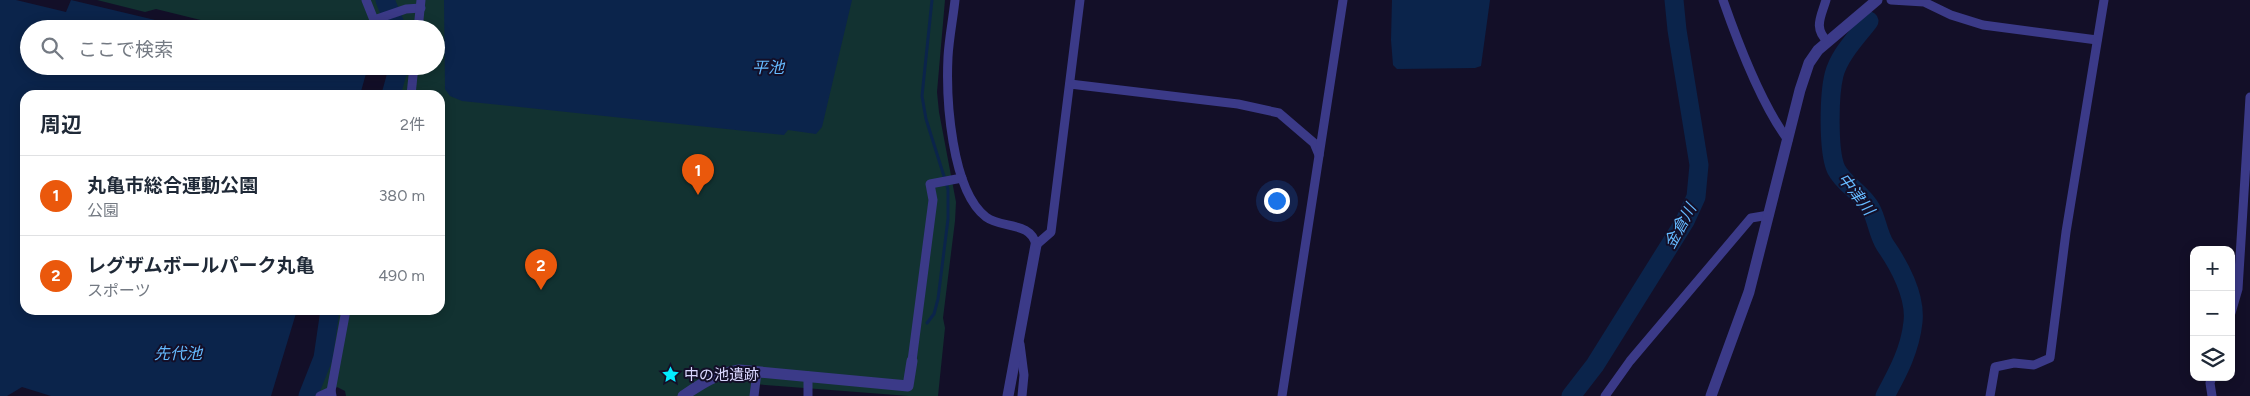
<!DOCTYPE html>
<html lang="ja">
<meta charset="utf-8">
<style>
:root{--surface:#fff;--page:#f6f6f7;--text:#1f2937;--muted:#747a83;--line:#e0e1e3;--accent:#ea580c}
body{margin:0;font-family:Figtree,"Noto Sans JP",sans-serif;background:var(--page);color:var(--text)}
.controls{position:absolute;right:15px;bottom:15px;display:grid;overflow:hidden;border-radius:10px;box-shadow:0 2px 12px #0003}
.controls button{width:45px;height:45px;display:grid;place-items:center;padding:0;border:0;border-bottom:1px solid var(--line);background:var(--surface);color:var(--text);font:25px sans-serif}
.you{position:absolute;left:1276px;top:200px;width:18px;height:18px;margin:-12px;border:4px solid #fff;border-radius:50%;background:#1a73e8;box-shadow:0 0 0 8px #1a73e833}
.badge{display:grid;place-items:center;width:32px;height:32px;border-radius:50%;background:var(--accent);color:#fff;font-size:16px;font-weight:700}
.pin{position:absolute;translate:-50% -41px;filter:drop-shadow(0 1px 2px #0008)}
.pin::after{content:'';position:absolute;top:26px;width:18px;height:15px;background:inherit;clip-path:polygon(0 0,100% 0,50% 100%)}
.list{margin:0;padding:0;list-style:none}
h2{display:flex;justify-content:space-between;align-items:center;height:65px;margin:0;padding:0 20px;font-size:21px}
h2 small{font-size:16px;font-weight:400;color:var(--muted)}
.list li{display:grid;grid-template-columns:32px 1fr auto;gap:15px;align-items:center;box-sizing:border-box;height:80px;padding:0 20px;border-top:1px solid var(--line)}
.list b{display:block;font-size:19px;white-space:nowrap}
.list p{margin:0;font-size:16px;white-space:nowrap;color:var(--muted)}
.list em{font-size:16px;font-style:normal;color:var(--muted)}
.icon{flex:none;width:28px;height:28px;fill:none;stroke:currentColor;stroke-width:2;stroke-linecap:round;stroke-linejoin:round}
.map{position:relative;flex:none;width:2250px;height:396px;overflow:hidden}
.search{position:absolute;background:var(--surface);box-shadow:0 2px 12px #0003;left:20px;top:20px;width:425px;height:55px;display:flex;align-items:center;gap:12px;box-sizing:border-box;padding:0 18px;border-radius:28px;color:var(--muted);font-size:19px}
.panel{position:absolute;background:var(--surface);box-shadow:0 2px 12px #0003;left:20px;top:90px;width:425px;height:225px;border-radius:15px}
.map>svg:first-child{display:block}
</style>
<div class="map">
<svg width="2250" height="396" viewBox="0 0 2250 396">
<rect width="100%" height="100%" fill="#130f28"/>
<path fill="#123231" d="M 97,0 L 945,0 L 937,92 L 939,112 L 956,202 L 955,221 L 943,318 L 945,328 L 938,396 L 909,396 L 753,384 L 751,396 L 346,396 L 345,391 L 337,387 L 327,396 L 301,396 L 323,364 L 334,310 L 440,310 L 440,95 L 388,95 L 392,77 L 373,71 L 368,66 L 436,66 L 436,29 L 237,29 L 156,9 L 145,12 Z"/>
<g fill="#0b244b">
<path d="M 0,0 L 16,0 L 66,12 L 71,0 L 193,29 L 29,29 L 29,66 L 353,66 L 367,70 L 360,95 L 25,95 L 25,310 L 297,310 L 271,396 L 51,396 L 22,387 L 7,396 L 0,396 Z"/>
<path d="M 444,0 L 852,0 L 822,127 L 816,134 L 788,130 L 784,135 L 462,101 L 450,96 L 445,89 Z"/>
<path d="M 1392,0 L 1490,0 L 1481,66 L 1475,68 L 1397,69 L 1393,65 L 1391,40 Z"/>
</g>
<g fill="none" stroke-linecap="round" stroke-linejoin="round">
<path stroke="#0b244b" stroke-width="3" d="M 927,323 L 934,314 L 938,299 L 948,219 L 948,189 L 926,119 L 922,96 L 932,0"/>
<g stroke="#0b244b" stroke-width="19">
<path d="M 385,0 L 397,29"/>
<path d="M 1869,21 C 1857,37 1839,55 1834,75 C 1829,95 1828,151 1836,169 C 1844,185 1863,193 1871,209 C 1877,220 1878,234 1885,245 C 1899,265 1916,296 1913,322 C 1910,350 1898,372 1885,396"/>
<path d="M 391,95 L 399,66"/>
<path d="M 308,396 L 323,358 L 330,310"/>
<path d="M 1571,396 L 1595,365 L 1685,221 L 1696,197 L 1699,165 L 1677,30 L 1674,0"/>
</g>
<g stroke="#3b3a88" stroke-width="9">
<path d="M 366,0 L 374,20 L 406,9 L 421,8"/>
<path d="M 955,0 C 953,19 949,38 948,57 C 946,98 951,190 986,217 C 1002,229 1031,221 1036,245 L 1051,232 L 1080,0"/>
<path d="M 1723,0 C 1738,43 1761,104 1788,140"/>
<path d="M 1826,0 C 1821,17 1813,28 1828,42"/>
<path d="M 1891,0 L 1924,2 L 1951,15 L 1983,25 L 2097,40"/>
<path d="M 418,29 L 421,0"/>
<path d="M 1070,84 L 1238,104 L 1279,113 L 1314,143 L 1319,155"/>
<path d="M 411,95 L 414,66"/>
<path d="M 2231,313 L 2238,289 L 2250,97"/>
<path d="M 1020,344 L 1024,375 L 1022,396"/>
<path d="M 912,361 L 933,200 L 930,184 L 962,178"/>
<path d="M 320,396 L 331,391"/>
<path d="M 332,396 L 331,391 L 346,310"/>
<path d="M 754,396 L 757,372"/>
<path d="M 808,396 L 808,376"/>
<path d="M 1282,396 L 1343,0"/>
<path d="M 1605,396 L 1630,361 L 1751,218 L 1769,215"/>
<path d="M 1990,396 L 1995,367 L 2014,363 L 2034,365 L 2050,358 L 2066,232 L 2104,0"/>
<path d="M 2212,396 L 2210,383 L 2212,377"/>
</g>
<g stroke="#3b3a88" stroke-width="11">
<path d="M 683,396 C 701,384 717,373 739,370 L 908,386 L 912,361"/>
<path d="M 1008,396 L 1036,245"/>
<path d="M 1711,396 L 1749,292 L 1800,90 L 1809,63 L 1818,50 L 1877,0"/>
</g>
</g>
<defs>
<symbol id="sight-bare" viewBox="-9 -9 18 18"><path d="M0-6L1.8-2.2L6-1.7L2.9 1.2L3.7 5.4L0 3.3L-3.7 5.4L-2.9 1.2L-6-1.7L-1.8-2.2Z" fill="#03ebff" stroke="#130f28" stroke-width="2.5" paint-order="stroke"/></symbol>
</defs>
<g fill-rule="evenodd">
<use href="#sight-bare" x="658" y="362" width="25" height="25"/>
</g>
<g text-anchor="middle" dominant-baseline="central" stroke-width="4" stroke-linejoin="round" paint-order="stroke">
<g font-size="15" fill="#dad7ff" stroke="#130f28" text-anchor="start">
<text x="684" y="375">中の池遺跡</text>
</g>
<g font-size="16" font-style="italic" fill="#65baff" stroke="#130f28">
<text x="768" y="67">平池</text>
<text transform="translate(1856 194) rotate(52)">中津川</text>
<text transform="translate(1680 226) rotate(-61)">金倉川</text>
<text x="178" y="353">先代池</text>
</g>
</g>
</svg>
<div class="controls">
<button>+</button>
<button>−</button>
<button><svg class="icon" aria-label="layers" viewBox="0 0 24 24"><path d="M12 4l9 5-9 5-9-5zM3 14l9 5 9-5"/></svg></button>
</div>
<div class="you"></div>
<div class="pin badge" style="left:698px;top:195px">1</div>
<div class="pin badge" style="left:541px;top:290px">2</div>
<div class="search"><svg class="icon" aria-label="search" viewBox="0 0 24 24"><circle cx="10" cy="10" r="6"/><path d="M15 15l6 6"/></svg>ここで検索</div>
<section class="panel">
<h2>周辺<small>2件</small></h2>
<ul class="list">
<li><span class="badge">1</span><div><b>丸亀市総合運動公園</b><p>公園</p></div><em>380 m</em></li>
<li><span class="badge">2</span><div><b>レグザムボールパーク丸亀</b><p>スポーツ</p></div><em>490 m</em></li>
</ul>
</section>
</div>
